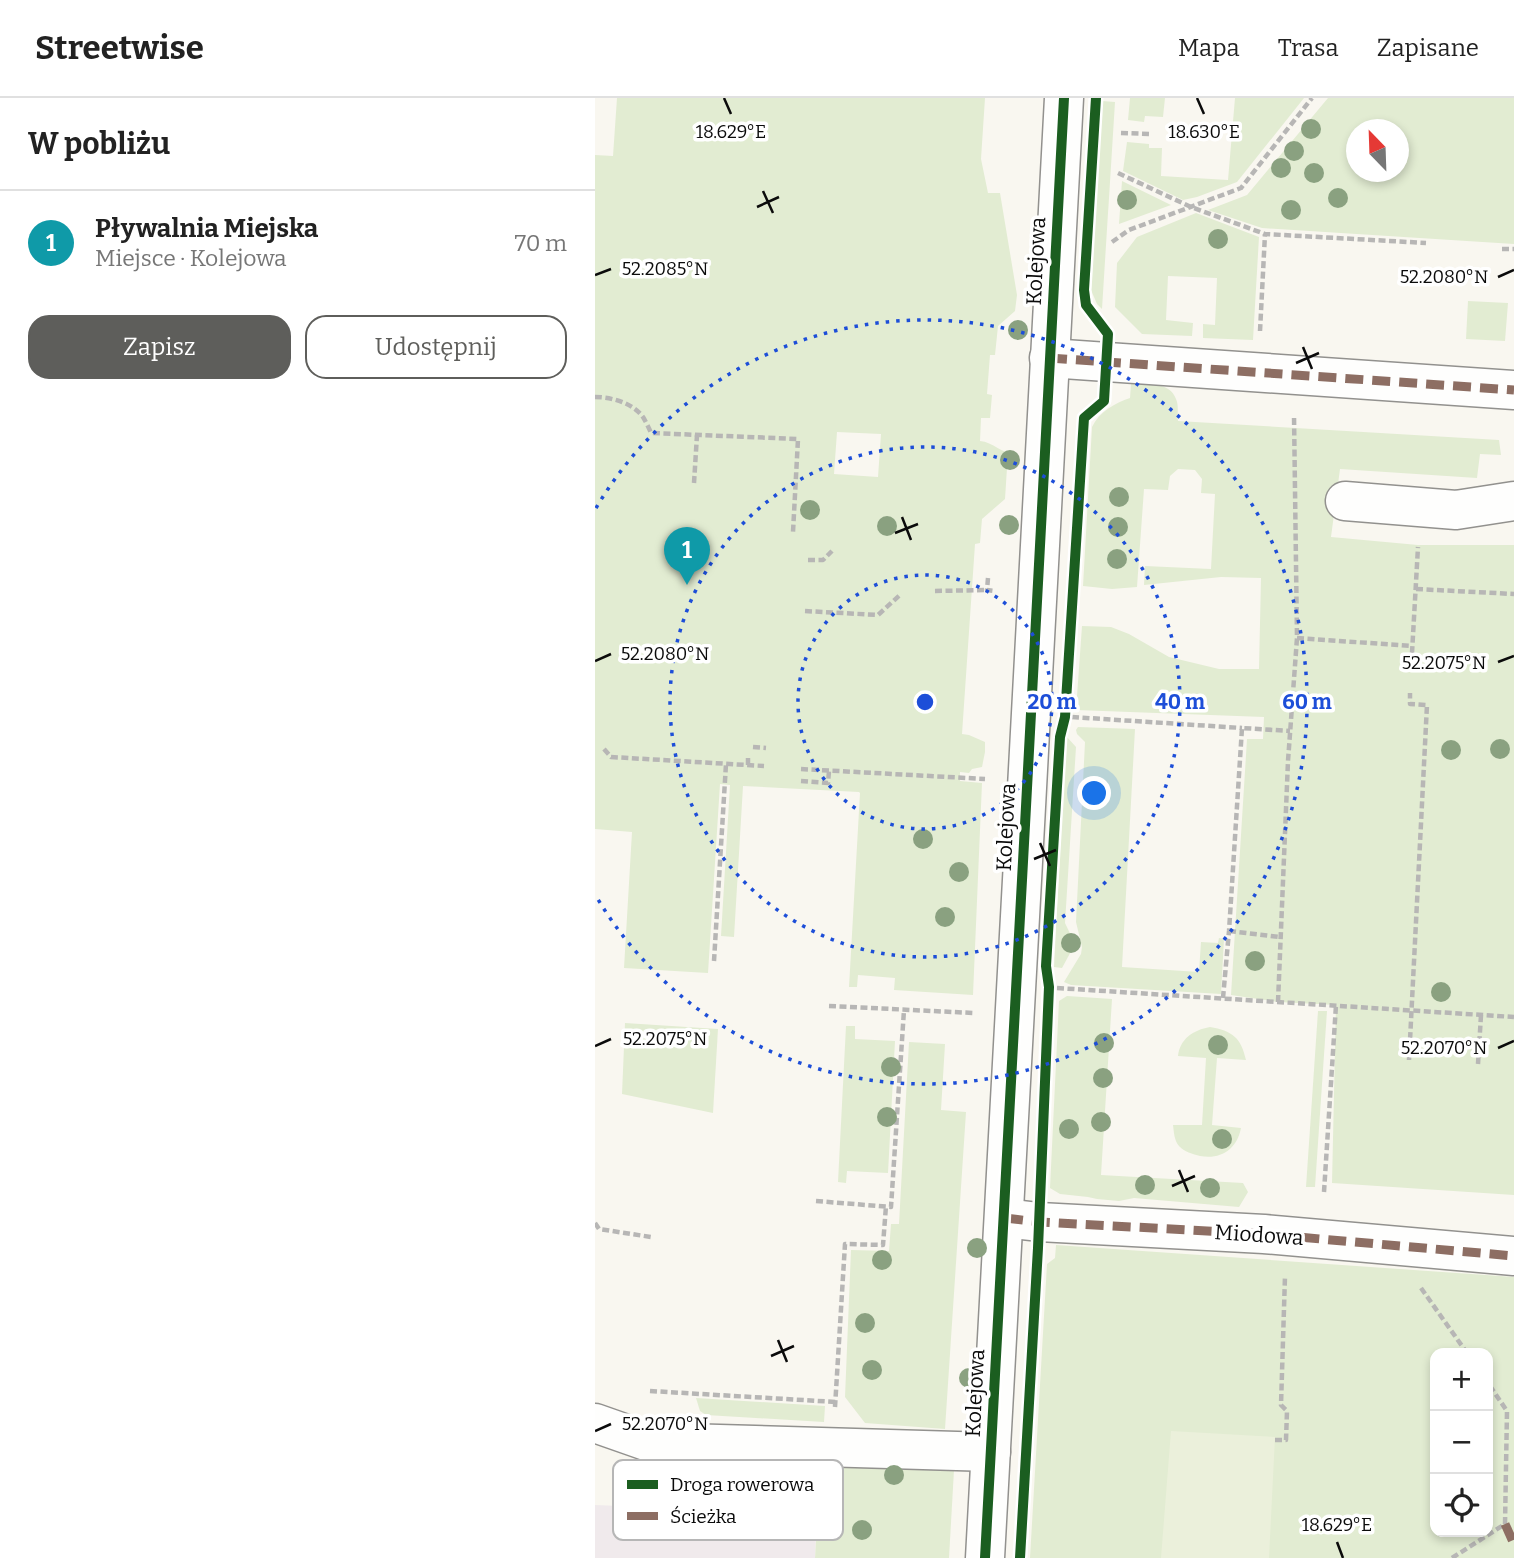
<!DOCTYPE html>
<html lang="pl">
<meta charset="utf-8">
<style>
:root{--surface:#fff;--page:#f6f6f6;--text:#222;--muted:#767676;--line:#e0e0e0;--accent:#5e5e5b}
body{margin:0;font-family:Bitter,serif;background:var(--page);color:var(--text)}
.controls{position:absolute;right:21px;bottom:21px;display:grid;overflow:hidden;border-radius:14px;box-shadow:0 4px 10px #0003}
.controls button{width:63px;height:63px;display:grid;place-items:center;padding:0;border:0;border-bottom:2px solid var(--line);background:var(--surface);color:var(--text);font:35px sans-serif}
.compass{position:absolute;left:751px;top:21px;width:63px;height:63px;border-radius:50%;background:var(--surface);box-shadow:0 4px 10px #0003;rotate:337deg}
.you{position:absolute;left:500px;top:696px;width:24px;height:24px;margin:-18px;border:5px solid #fff;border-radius:50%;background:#1a73e8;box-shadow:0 0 0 10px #1a73e833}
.badge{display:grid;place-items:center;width:46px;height:46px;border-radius:50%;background:var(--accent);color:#fff;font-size:23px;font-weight:700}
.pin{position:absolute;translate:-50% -58px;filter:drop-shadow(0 2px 4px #0008)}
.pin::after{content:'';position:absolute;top:37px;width:24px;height:21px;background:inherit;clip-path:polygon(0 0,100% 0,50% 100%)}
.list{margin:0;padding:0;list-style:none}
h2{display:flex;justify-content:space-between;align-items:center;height:91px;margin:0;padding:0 28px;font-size:30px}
h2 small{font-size:23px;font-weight:400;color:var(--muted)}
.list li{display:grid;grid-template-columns:46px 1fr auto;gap:21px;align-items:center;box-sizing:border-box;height:105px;padding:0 28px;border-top:2px solid var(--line)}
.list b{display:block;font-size:26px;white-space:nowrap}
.list p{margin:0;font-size:23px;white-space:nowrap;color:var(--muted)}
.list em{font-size:23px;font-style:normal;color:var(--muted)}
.actions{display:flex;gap:14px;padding:21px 28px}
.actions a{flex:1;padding:16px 0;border:2px solid var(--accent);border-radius:21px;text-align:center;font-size:24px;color:var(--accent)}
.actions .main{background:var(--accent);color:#fff}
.icon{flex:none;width:38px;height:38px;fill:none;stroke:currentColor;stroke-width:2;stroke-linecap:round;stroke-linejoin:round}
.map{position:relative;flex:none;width:919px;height:1460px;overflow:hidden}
header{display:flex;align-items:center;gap:42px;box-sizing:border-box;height:98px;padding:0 35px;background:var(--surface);border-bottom:2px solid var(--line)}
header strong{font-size:33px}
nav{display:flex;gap:38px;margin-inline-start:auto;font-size:24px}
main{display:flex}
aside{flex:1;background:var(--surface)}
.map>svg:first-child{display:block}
</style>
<header>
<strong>Streetwise</strong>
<nav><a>Mapa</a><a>Trasa</a><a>Zapisane</a></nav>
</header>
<main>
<aside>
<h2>W pobliżu<small></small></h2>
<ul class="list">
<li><span class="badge" style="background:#0f9aa8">1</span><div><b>Pływalnia Miejska</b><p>Miejsce · Kolejowa</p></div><em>70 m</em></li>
</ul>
<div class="actions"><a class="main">Zapisz</a><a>Udostępnij</a></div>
</aside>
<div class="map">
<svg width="919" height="1460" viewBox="0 0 919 1460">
<rect width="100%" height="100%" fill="#f9f7f0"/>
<path fill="#f0eaec" d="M 0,1407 L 222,1416 L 220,1460 L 0,1460 Z"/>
<g fill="#e2ecd2" fill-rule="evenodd">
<path d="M 22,0 L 390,0 L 386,61 L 393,95 L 405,95 L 422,197 L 420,213 L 403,228 L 400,257 L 395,257 L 392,296 L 397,297 L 395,320 L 386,320 L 385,343 C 398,344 407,356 421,356 L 420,369 L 412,370 L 410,401 L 387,421 L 385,445 L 380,446 L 367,636 L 374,637 L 390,644 L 390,654 L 387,669 L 377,671 L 374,675 L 365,674 L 365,683 L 387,685 L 378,897 L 299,892 L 300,880 L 263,877 L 262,889 L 254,889 L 265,695 L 264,694 L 148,688 L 139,839 L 126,838 L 135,687 L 125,686 L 113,875 L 29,870 L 37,734 L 0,731 L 0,57 L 18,58 ZM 242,334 L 286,336 L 283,379 L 239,376 Z"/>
<path d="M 535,0 L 570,0 L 568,19 L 550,18 L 549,24 L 533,22 Z"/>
<path d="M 640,0 L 709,0 L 642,84 L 602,99 L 588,102 L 528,73 L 532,44 L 554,46 L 554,50 L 567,50 L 566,78 L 633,82 Z"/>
<path d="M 733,0 L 919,0 L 919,146 L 667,130 L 613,112 L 652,97 ZM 762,32 L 804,32 L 804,74 L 762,74 Z"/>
<path d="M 507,3 L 520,4 L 507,211 L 502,206 L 496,192 Z"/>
<path d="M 527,83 L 576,107 L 524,126 Z"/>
<path d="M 601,115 L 664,139 L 658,242 L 608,240 L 608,226 L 620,227 L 622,180 L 573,178 L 571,222 L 598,225 L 597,238 L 547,236 L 520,209 L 522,165 L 542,139 Z"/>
<path d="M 873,203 L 913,205 L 910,243 L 871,241 Z"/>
<path d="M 536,286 C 551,287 575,283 581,301 C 584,307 582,316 583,323 L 904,342 L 906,357 L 885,356 L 882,380 L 745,371 L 736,439 L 823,447 L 919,447 L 919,1097 L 737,1085 L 741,907 L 683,904 L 636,897 L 652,641 L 668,641 L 669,619 L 481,612 L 487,528 L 516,529 L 534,536 L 574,559 L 624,571 L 664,571 L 666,480 L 626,479 L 549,487 L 550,468 L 616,471 L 620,396 L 606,395 L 607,381 L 600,372 L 583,371 L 575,378 L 573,392 L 549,391 L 542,489 L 517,491 L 488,488 L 497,329 C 504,314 520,305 535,300 Z"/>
<path d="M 483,629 L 540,631 L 527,869 L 604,874 L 606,844 L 623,845 L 624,840 L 629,841 L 626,896 L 476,887 L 469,884 L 486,856 L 487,849 L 481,824 L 490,644 L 482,636 L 481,632 Z"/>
<path d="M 471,638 L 481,649 L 470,825 L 480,846 L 467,870 L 459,869 Z"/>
<path d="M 472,898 L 517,901 L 506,1077 L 648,1085 L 653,1094 L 644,1109 L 539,1100 L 524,1103 L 502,1101 L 493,1099 L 465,1096 L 455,1090 L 464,903 Z"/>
<path d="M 723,913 L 732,913 L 720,1089 L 711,1089 Z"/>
<path d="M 30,925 L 123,931 L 118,1015 L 27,996 Z"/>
<path d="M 251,928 L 260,928 L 260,941 L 300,943 L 293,1075 L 252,1073 L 251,1085 L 243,1084 Z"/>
<path d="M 615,929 C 637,933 646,939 651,962 L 622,960 L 617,1027 L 646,1030 C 642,1051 626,1062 605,1058 C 598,1056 589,1054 584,1048 C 579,1042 579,1034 578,1027 L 607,1027 L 611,960 L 583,958 C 585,941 598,932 615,929 Z"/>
<path d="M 314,944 L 350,946 L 346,1012 L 371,1014 L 350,1331 L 270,1325 L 250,1299 L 256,1152 L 294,1153 L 296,1126 L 304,1126 Z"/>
<path d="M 461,1147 L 919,1179 L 919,1460 L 435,1460 L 452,1166 L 460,1160 ZM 840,1255 L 893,1255 L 893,1434 L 840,1434 Z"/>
<path d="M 101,1300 L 230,1308 L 229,1324 L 111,1317 L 105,1313 Z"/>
<path d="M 226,1357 L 359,1372 L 354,1460 L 220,1460 Z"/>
</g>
<path fill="#ebf0db" d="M 576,1333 L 680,1339 L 674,1460 L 566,1460 Z"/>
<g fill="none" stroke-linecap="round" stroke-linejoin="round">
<defs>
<g id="minor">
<path d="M 454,260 L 919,292"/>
<path d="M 750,403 L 861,412 L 919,403"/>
<path d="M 410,1120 L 444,1124 L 669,1136 L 919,1158"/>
<path d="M 0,1325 L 54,1344 L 396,1354"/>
<path d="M 390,1460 C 419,973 441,487 469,0"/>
</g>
</defs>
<use href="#minor" stroke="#92918e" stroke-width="41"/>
<g stroke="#b7b6b5" stroke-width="4.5" stroke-dasharray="7 3.5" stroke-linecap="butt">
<path d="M 526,35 L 557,36"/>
<path d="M 523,75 L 596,109 L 670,136 L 831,145"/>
<path d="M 517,144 L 534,132 L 646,90 L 717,0"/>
<path d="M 907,151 L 919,151"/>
<path d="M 665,233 L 670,136"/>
<path d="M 0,299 C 16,299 38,305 48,319 C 51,324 54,330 56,335 L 203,341 L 198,434"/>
<path d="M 99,385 L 102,337"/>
<path d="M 213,462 L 228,462 L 237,453"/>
<path d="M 393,480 L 392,492 L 400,493"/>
<path d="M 821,491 L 919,496"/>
<path d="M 340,493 L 392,492"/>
<path d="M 210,513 L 283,517 L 306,496"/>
<path d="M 702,540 L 817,548"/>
<path d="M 817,555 L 823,449"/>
<path d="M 477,619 L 647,630"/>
<path d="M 158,649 L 171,650"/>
<path d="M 9,651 L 16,659 L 169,668"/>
<path d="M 153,667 L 153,659"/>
<path d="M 206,671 L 390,681"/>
<path d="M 206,683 L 233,685 L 234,673"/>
<path d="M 634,833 L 685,839"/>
<path d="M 119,863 L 131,666"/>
<path d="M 462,890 L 919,919"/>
<path d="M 628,900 L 634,833 L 647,630 L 695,633"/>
<path d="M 683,904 L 693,663 L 702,540 L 699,317"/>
<path d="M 234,908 L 379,915"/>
<path d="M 814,962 L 832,607 L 815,606 L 815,595"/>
<path d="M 883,966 L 886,917"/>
<path d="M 729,1094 L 741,907"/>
<path d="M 221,1103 L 296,1109 L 309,912"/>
<path d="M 0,1125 L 4,1131 L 56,1139"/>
<path d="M 826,1190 L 872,1255"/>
<path d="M 55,1293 L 241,1304"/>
<path d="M 240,1309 L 250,1146 L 288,1147 L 291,1108"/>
<path d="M 680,1342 L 691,1342 L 692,1313 L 686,1307 L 690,1178"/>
<path d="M 857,1460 L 910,1426 L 912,1313 L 893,1285"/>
</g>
<use href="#minor" stroke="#fefefd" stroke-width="38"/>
<g stroke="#8d6e63" stroke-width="9" stroke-dasharray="18 9" stroke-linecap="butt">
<path d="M 454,260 L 919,292"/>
<path d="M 410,1120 L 444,1124 L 669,1136 L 919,1158"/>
<path d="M 910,1426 L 919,1446"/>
</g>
<defs>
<g id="cycleway">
<path d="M 390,1460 C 419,973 441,487 469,0"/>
<path d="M 425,1460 L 443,1150 L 454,889 L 451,868 L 465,639 L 470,619 L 489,320 L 509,303 L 513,236 L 491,207 L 489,192 L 501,0"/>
</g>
</defs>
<use href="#cycleway" stroke="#fff" stroke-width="15"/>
<use href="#cycleway" stroke="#1b5e20" stroke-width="10"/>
</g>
<g fill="#8aa180">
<circle cx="716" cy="31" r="10"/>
<circle cx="699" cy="53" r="10"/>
<circle cx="686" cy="70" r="10"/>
<circle cx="719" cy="75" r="10"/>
<circle cx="743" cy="100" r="10"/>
<circle cx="532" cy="102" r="10"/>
<circle cx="696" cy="112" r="10"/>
<circle cx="623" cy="141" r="10"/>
<circle cx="423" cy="232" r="10"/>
<circle cx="415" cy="362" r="10"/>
<circle cx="524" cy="399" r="10"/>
<circle cx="215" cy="412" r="10"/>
<circle cx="414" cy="427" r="10"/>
<circle cx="292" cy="428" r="10"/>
<circle cx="523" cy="429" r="10"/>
<circle cx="522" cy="461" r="10"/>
<circle cx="905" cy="651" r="10"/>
<circle cx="856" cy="652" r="10"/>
<circle cx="328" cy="741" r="10"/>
<circle cx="364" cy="774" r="10"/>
<circle cx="350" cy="819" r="10"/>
<circle cx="476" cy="845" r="10"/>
<circle cx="660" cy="863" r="10"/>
<circle cx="846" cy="894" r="10"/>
<circle cx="509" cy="945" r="10"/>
<circle cx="623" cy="947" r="10"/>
<circle cx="296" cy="969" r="10"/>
<circle cx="508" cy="980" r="10"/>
<circle cx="292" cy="1019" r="10"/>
<circle cx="506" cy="1024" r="10"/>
<circle cx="474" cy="1031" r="10"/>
<circle cx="627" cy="1041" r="10"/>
<circle cx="550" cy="1087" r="10"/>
<circle cx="615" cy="1090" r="10"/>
<circle cx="382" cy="1150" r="10"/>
<circle cx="287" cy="1162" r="10"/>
<circle cx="270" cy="1225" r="10"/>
<circle cx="277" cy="1272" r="10"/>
<circle cx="374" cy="1280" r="10"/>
<circle cx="299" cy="1377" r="10"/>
<circle cx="267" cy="1432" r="10"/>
</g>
<path fill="none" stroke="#0b0b0b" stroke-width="2.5" d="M 129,0 L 136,16M 602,0 L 609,16M 168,93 L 178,115M 162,109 L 184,99M 0,177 L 16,171M 903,179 L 919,172M 708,249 L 717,271M 701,265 L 724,255M 307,419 L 316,442M 300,435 L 323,426M 0,563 L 16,556M 903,564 L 919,558M 445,745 L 455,768M 439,761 L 461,752M 0,948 L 16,941M 903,950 L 919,943M 584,1072 L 593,1094M 577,1088 L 600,1078M 183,1242 L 192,1264M 176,1258 L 199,1248M 0,1333 L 16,1326M 742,1444 L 748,1460"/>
<g fill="none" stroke="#1d4ed8" stroke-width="3.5" stroke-dasharray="3.5 7">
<circle cx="330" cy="604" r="127"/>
<circle cx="330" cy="604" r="255"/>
<path d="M1 410A382 382 0 1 1 1 798"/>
</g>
<g text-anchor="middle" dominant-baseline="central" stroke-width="7" stroke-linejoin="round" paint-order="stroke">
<g font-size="21" fill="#0b0b0b" stroke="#fff">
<text transform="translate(441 163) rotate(-87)">Kolejowa</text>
<text transform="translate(411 729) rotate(-87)">Kolejowa</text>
<text transform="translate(664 1137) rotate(4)">Miodowa</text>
<text transform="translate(380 1295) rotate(-87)">Kolejowa</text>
</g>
</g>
<rect x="18" y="1362" width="230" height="80" rx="10" fill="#fff" stroke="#b6b6b6" stroke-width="2"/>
<rect x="32" y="1382" width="31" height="9" fill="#1b5e20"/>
<rect x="32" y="1414" width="31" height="8" fill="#8d6e63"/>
<g font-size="19" fill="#0b0b0b">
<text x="75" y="1393">Droga rowerowa</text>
<text x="75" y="1425">Ścieżka</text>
</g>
<g font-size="18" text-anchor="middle" fill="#0b0b0b" stroke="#fff" stroke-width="7" stroke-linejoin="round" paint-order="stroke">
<text x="136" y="40">18.629°E</text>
<text x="609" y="40">18.630°E</text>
<text x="70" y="177">52.2085°N</text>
<text x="849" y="185">52.2080°N</text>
<text x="70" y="562">52.2080°N</text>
<text x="849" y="571">52.2075°N</text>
<text x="70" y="947">52.2075°N</text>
<text x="849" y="956">52.2070°N</text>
<text x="70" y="1332">52.2070°N</text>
<text x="742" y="1433">18.629°E</text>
</g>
<circle cx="330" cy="604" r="10" fill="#1d4ed8" stroke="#fff" stroke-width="3.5"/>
<g font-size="21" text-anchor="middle" font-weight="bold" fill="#1d4ed8" stroke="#fff" stroke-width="7" stroke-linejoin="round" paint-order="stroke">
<text x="457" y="611">20 m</text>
<text x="585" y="611">40 m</text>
<text x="712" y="611">60 m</text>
</g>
</svg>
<div class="controls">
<button>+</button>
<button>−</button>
<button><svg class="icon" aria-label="locate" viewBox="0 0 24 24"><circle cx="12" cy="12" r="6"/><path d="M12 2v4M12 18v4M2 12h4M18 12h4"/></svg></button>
</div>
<svg class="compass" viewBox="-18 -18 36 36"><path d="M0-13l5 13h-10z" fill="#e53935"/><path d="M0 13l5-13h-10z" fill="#767676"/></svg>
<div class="you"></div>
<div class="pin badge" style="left:92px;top:487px;background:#0f9aa8">1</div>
</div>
</main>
